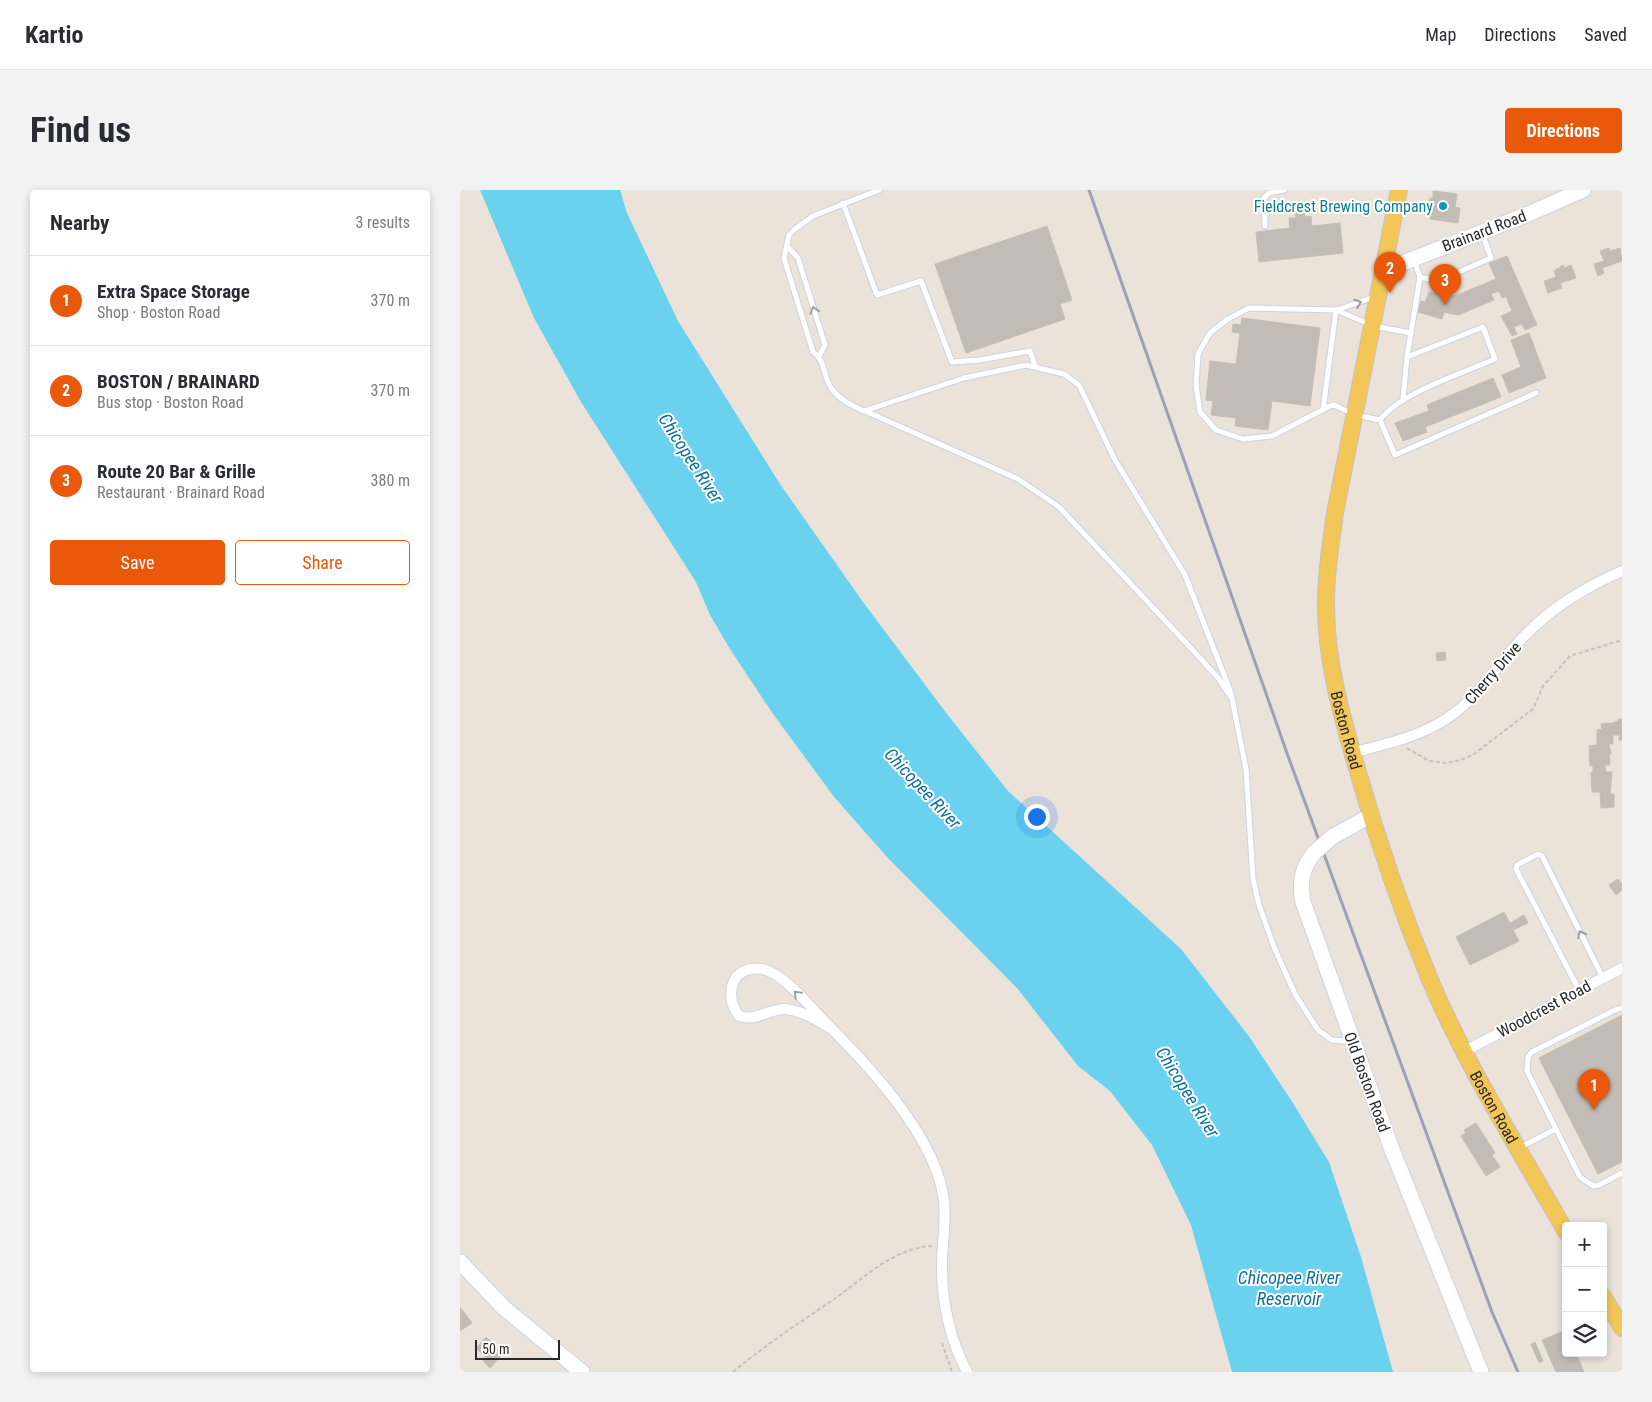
<!DOCTYPE html>
<meta charset="utf-8">
<style>
:root{--surface:#fff;--page:#f2f2f3;--text:#2b2b33;--muted:#7c7c81;--line:#e1e1e2;--accent:#ea580c}
body{margin:0;font-family:"Roboto Condensed",sans-serif;background:var(--page);color:var(--text)}
.controls{position:absolute;right:15px;bottom:15px;display:grid;overflow:hidden;border-radius:5px;box-shadow:0 2px 8px #0003}
.controls button{width:45px;height:45px;display:grid;place-items:center;padding:0;border:0;border-bottom:1px solid var(--line);background:var(--surface);color:var(--text);font:25px sans-serif}
.scale{position:absolute;left:15px;bottom:12px;width:85px;box-sizing:border-box;padding-left:5px;border:2px solid #282828;border-top:0;font-size:14px;line-height:18px;white-space:nowrap;color:#282828;-webkit-text-stroke:4px #fff;paint-order:stroke}
.you{position:absolute;left:576px;top:626px;width:18px;height:18px;margin:-12px;border:4px solid #fff;border-radius:50%;background:#1a73e8;box-shadow:0 0 0 8px #1a73e833}
.badge{display:grid;place-items:center;width:32px;height:32px;border-radius:50%;background:var(--accent);color:#fff;font-size:16px;font-weight:700}
.pin{position:absolute;translate:-50% -41px;filter:drop-shadow(0 1px 2px #0008)}
.pin::after{content:'';position:absolute;top:26px;width:18px;height:15px;background:inherit;clip-path:polygon(0 0,100% 0,50% 100%)}
.list{margin:0;padding:0;list-style:none}
h2{display:flex;justify-content:space-between;align-items:center;height:65px;margin:0;padding:0 20px;font-size:21px}
h2 small{font-size:16px;font-weight:400;color:var(--muted)}
.list li{display:grid;grid-template-columns:32px 1fr auto;gap:15px;align-items:center;box-sizing:border-box;height:90px;padding:0 20px;border-top:1px solid var(--line)}
.list b{display:block;font-size:19px;white-space:nowrap}
.list p{margin:0;font-size:16px;white-space:nowrap;color:var(--muted)}
.list em{font-size:16px;font-style:normal;color:var(--muted)}
.actions{display:flex;gap:10px;padding:15px 20px}
.actions a{flex:1;padding:11px 0;border:1px solid var(--accent);border-radius:5px;text-align:center;font-size:18px;color:var(--accent)}
.actions .main{background:var(--accent);color:#fff}
.icon{flex:none;width:28px;height:28px;fill:none;stroke:currentColor;stroke-width:2;stroke-linecap:round;stroke-linejoin:round}
.map{position:relative;flex:none;width:1162px;height:1182px;overflow:hidden;border-radius:5px}
header{display:flex;align-items:center;gap:30px;box-sizing:border-box;height:70px;padding:0 25px;background:var(--surface);border-bottom:1px solid var(--line)}
header strong{font-size:24px}
nav{display:flex;gap:28px;margin-inline-start:auto;font-size:18px}
.intro{display:flex;align-items:center;justify-content:space-between;box-sizing:border-box;height:120px;padding:0 30px}
h1{margin:0;font-size:35px}
.button{padding:12px 22px;border-radius:5px;background:var(--accent);color:#fff;font-size:18px;font-weight:700}
main{display:flex;gap:30px;padding:0 30px}
aside{flex:1;background:var(--surface);border-radius:5px;box-shadow:0 2px 8px #0003}
.map>svg:first-child{display:block}
</style>
<header>
<strong>Kartio</strong>
<nav><a>Map</a><a>Directions</a><a>Saved</a></nav>
</header>
<div class="intro"><h1>Find us</h1><a class="button">Directions</a></div>
<main>
<aside>
<h2>Nearby<small>3 results</small></h2>
<ul class="list">
<li><span class="badge">1</span><div><b>Extra Space Storage</b><p>Shop · Boston Road</p></div><em>370 m</em></li>
<li><span class="badge">2</span><div><b>BOSTON / BRAINARD</b><p>Bus stop · Boston Road</p></div><em>370 m</em></li>
<li><span class="badge">3</span><div><b>Route 20 Bar &amp; Grille</b><p>Restaurant · Brainard Road</p></div><em>380 m</em></li>
</ul>
<div class="actions"><a class="main">Save</a><a>Share</a></div>
</aside>
<div class="map">
<svg width="1162" height="1182" viewBox="0 0 1162 1182">
<rect width="100%" height="100%" fill="#ebe2d9"/>
<path fill="#6ad2ef" d="M 20,0 L 160,0 L 167,23 L 218,131 L 320,294 L 403,412 L 487,524 L 548,601 L 721,759 L 788,845 L 831,910 L 869,972 L 901,1067 L 933,1182 L 772,1182 L 731,1035 L 692,955 L 650,901 L 618,876 L 557,798 L 427,667 L 375,608 L 313,524 L 270,459 L 250,425 L 236,392 L 121,212 L 74,128 Z"/>
<g fill="#c3bcb6" stroke="#c6beb3">
<path d="M 973,1 L 997,4 L 995,17 L 1000,18 L 998,33 L 970,29 L 972,15 L 969,14 L 970,8 L 973,8 Z"/>
<path d="M 844,20 L 845,27 L 851,26 L 852,36 L 880,33 L 883,63 L 799,72 L 796,42 L 830,38 L 829,28 L 836,28 L 835,21 Z"/>
<path d="M 587,36 L 612,110 L 600,114 L 605,129 L 506,163 L 475,74 Z"/>
<path d="M 1149,58 L 1150,61 L 1160,58 L 1162,71 L 1142,78 L 1144,83 L 1138,86 L 1134,74 L 1144,71 L 1140,61 Z"/>
<path d="M 1047,66 L 1077,135 L 1065,140 L 1062,134 L 1054,137 L 1057,144 L 1052,146 L 1041,126 L 1052,121 L 1046,106 L 1042,108 L 1039,101 L 1031,104 L 1034,110 L 998,125 L 984,122 L 982,129 L 958,122 L 961,111 L 965,112 L 969,102 L 995,106 L 1036,89 L 1029,73 Z"/>
<path d="M 1103,75 L 1104,78 L 1111,75 L 1116,88 L 1100,93 L 1102,98 L 1088,103 L 1084,91 L 1096,87 L 1094,81 Z"/>
<path d="M 782,128 L 860,138 L 850,216 L 812,211 L 808,240 L 775,236 L 776,228 L 751,225 L 753,211 L 746,210 L 750,171 L 776,174 L 780,143 L 772,142 L 773,134 L 781,135 Z"/>
<path d="M 1069,143 L 1086,188 L 1049,203 L 1042,185 L 1061,177 L 1051,150 Z"/>
<path d="M 1033,188 L 1041,207 L 965,237 L 967,242 L 943,251 L 935,233 L 969,221 L 967,215 Z"/>
<path d="M 985,462 L 986,470 L 977,471 L 976,463 Z"/>
<path d="M 1158,529 L 1162,529 L 1162,550 L 1159,550 L 1159,545 L 1153,545 L 1153,554 L 1149,554 L 1151,564 L 1149,564 L 1150,575 L 1145,575 L 1146,582 L 1152,582 L 1150,604 L 1154,604 L 1154,617 L 1141,618 L 1140,602 L 1132,602 L 1131,583 L 1133,582 L 1133,576 L 1130,576 L 1129,556 L 1137,555 L 1137,540 L 1142,539 L 1141,534 L 1152,533 L 1158,531 Z"/>
<path d="M 1158,689 L 1162,694 L 1162,700 L 1156,705 L 1149,695 Z"/>
<path d="M 1044,722 L 1050,733 L 1064,725 L 1068,733 L 1053,740 L 1059,751 L 1010,775 L 996,747 Z"/>
<path d="M 1162,825 L 1162,972 L 1138,984 L 1079,868 Z"/>
<path d="M 1016,933 L 1035,963 L 1032,965 L 1040,977 L 1026,986 L 1001,946 L 1006,943 L 1004,940 Z"/>
<path d="M 0,1117 L 12,1133 L 0,1141 Z"/>
<path d="M 1106,1140 L 1106,1163 L 1116,1163 L 1124,1182 L 1096,1182 L 1082,1150 Z"/>
<path d="M 26,1147 L 43,1163 L 30,1178 L 23,1171 L 26,1168 L 16,1158 Z"/>
<path d="M 1075,1152 L 1083,1171 L 1079,1173 L 1071,1154 Z"/>
</g>
<g fill="none" stroke-linecap="round" stroke-linejoin="round">
<defs>
<g id="lane">
<path d="M 419,0 L 353,26 L 335,39 L 329,45 L 324,68 L 353,162 C 365,170 363,184 370,196 C 376,207 392,216 404,221 L 504,188 L 566,175 L 604,184 L 619,195 L 655,270 L 725,385 L 771,503 L 786,579 L 793,689 L 799,715 L 814,757 L 835,804 L 858,840 L 872,850 L 884,851 L 890,848"/>
<path d="M 383,13 L 417,105 L 461,91 L 492,172 L 520,170 L 570,161 L 575,176"/>
<path d="M 805,36 L 804,8 L 809,3 L 824,0"/>
<path d="M 327,56 L 338,68 L 365,155 L 359,166"/>
<path d="M 960,87 L 978,91 L 1031,68 L 1022,43"/>
<path d="M 876,120 L 914,136 L 951,143"/>
<path d="M 877,120 L 914,107"/>
<path d="M 947,167 L 960,87 L 954,70"/>
<path d="M 863,220 L 876,120 L 789,118 L 768,129 L 750,143 L 738,164 L 736,195 L 740,222 L 756,240 L 783,249 L 812,246 L 870,216 L 874,215 L 895,225 L 920,230 C 940,203 1003,183 1035,169 L 1023,137 L 947,167 L 943,209"/>
<path d="M 405,221 L 558,289 L 599,317 L 729,456 L 759,489 L 771,507"/>
<path d="M 920,230 L 935,265 L 1076,203"/>
<path d="M 1119,800 L 1056,679 L 1057,675 L 1078,664 L 1082,666 L 1143,788"/>
<path d="M 1162,818 L 1157,819 L 1072,862 L 1068,867 L 1067,881 L 1120,987 L 1133,996 L 1139,995 L 1162,983"/>
<path d="M 1059,958 L 1096,939"/>
</g>
<g id="street">
<path d="M 892,563 C 925,554 960,547 989,527 C 1017,508 1034,480 1056,455 C 1086,421 1121,399 1162,381"/>
<path d="M 372,839 C 358,831 341,820 325,819 C 307,819 297,832 279,826 C 263,805 272,774 302,779 C 324,783 352,819 368,835 C 411,878 478,950 484,1012 C 486,1031 483,1050 482,1069 C 481,1108 489,1147 507,1182"/>
<path d="M 1005,861 L 1162,778"/>
</g>
<g id="secondary">
<path d="M 925,80 L 1066,25 L 1123,0"/>
<path d="M 872,647 L 910,626"/>
<path d="M 855,662 C 842,677 839,692 843,712 L 931,957 L 1021,1182"/>
<path d="M 0,1072 L 44,1118 L 122,1182"/>
</g>
<g id="primary">
<path id="s1" d="M 939,0 L 875,323 C 871,352 866,382 866,411 C 865,469 882,527 898,582 C 918,652 942,722 970,790 C 1007,877 1059,959 1106,1042"/>
<path d="M 1143,1106 L 1162,1138"/>
</g>
</defs>
<use href="#lane" stroke="#ced3e2" stroke-width="7"/>
<use href="#street" stroke="#ced3e2" stroke-width="12"/>
<use href="#secondary" stroke="#ced3e2" stroke-width="17"/>
<use href="#primary" stroke="#c3c3c3" stroke-width="18"/>
<g stroke="#c3c3c3" stroke-width="2" stroke-dasharray="4 2.5" stroke-linecap="butt">
<path d="M 947,558 L 969,571 L 986,573 L 1001,570 L 1014,564 L 1073,519 L 1083,496 L 1110,466 L 1162,450"/>
<path d="M 482,1153 L 492,1182"/>
<path d="M 273,1182 C 303,1157 337,1134 370,1112 C 401,1091 433,1057 473,1056"/>
</g>
<use href="#lane" stroke="#fff" stroke-width="5"/>
<use href="#street" stroke="#fff" stroke-width="10"/>
<use href="#secondary" stroke="#fff" stroke-width="15"/>
<use href="#primary" stroke="#f2c657" stroke-width="16"/>
<path stroke="#9ca1b3" stroke-width="3" d="M 629,0 L 828,566 L 1032,1122 L 1058,1182"/>
<defs>
<path id="secondary-bridge" d="M 855,662 L 872,647"/>
</defs>
<use href="#secondary-bridge" stroke="#ced3e2" stroke-width="17" stroke-linecap="butt"/>
<use href="#secondary-bridge" stroke="#fff" stroke-width="15"/>
</g>
<defs><path id="oneway-chevron" d="M-2-3.5L2.5 0L-2 3.5" fill="none" stroke-width="1.6" stroke-linecap="round" stroke-linejoin="round" transform="scale(1.25)"/></defs>
<g stroke="#9e9e9e">
<use href="#oneway-chevron" transform="translate(898 113) rotate(-20)"/>
<use href="#oneway-chevron" transform="translate(354 120) rotate(-107)"/>
<use href="#oneway-chevron" transform="translate(1121 744) rotate(-117)"/>
<use href="#oneway-chevron" transform="translate(337 804) rotate(-134)"/>
</g>
<circle fill="#0f9aa8" stroke="#fff" stroke-width="2" cx="983" cy="16" r="5"/>
<g text-anchor="middle" dominant-baseline="central" stroke-width="4" stroke-linejoin="round" paint-order="stroke">
<g font-size="16" fill="#0d838f" stroke="#fff" text-anchor="end">
<text x="973" y="16">Fieldcrest Brewing Company</text>
</g>
<g font-size="16" fill="#282828" stroke="#fff">
<text transform="translate(1024 41) rotate(-21)">Brainard Road</text>
<text transform="translate(1033 483) rotate(-49)">Cherry Drive</text>
<text stroke="none"><textPath href="#s1" startOffset="549">Boston Road</textPath></text>
<text transform="translate(1084 819) rotate(-28)">Woodcrest Road</text>
<text transform="translate(907 892) rotate(70)">Old Boston Road</text>
<text stroke="none"><textPath href="#s1" startOffset="955">Boston Road</textPath></text>
</g>
<g font-size="18" font-style="italic" fill="#0c6f98" stroke="#fff">
<text transform="translate(231 268) rotate(57)">Chicopee River</text>
<text transform="translate(463 598) rotate(47)">Chicopee River</text>
<text transform="translate(728 902) rotate(58)">Chicopee River</text>
<text x="829" y="1087">Chicopee River<tspan x="829" dy="21">Reservoir</tspan></text>
</g>
</g>
</svg>
<div class="controls">
<button>+</button>
<button>−</button>
<button><svg class="icon" aria-label="layers" viewBox="0 0 24 24"><path d="M12 4l9 5-9 5-9-5zM3 14l9 5 9-5"/></svg></button>
</div>
<div class="scale">50 m</div>
<div class="you"></div>
<div class="pin badge" style="left:1134px;top:920px">1</div>
<div class="pin badge" style="left:930px;top:103px">2</div>
<div class="pin badge" style="left:985px;top:115px">3</div>
</div>
</main>
